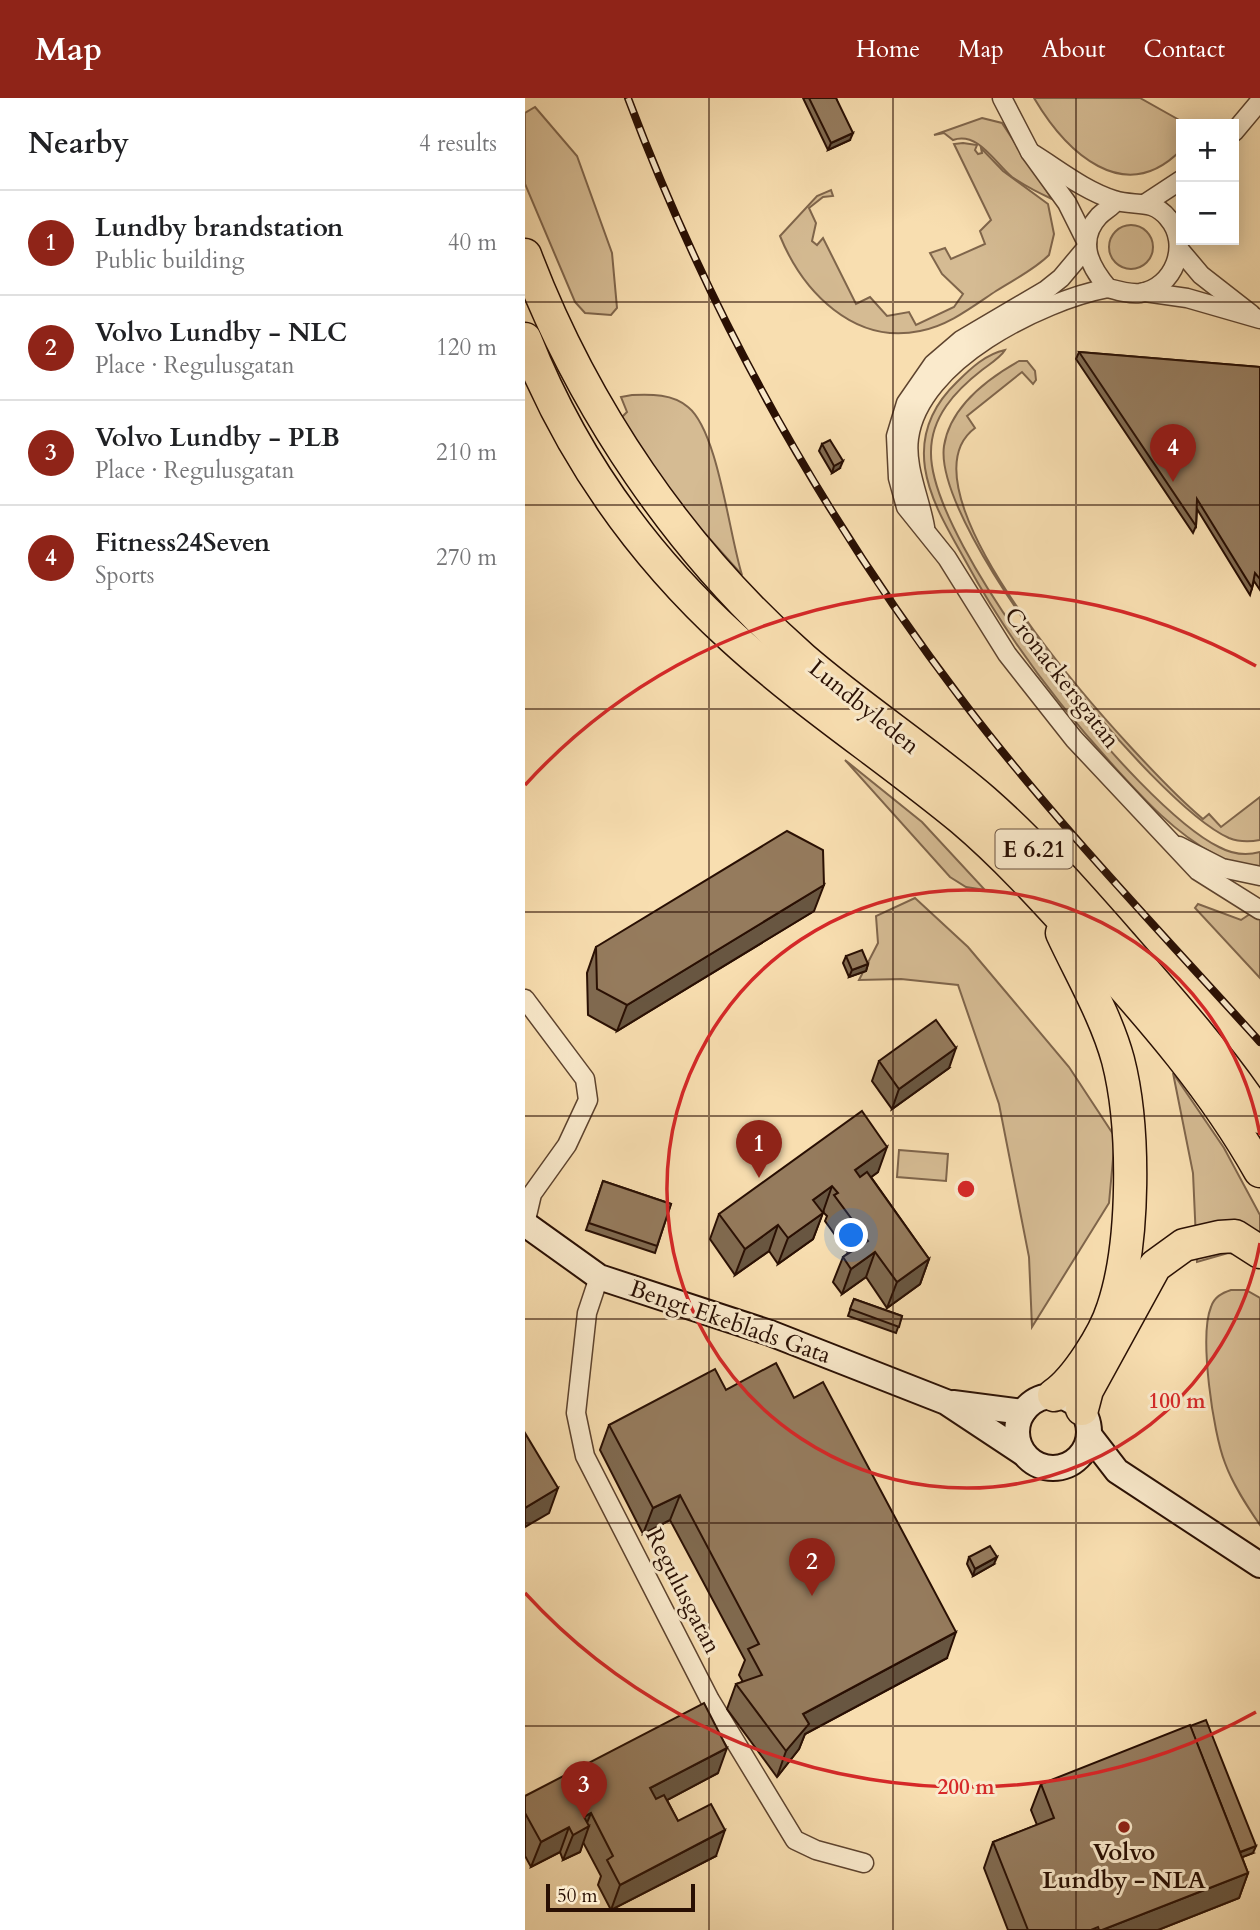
<!DOCTYPE html>
<meta charset="utf-8">
<style>
:root{--surface:#fff;--page:#f6f6f6;--text:#202124;--muted:#757577;--line:#e0e0e0;--accent:#8f2418}
body{margin:0;font-family:Cardo,serif;background:var(--page);color:var(--text)}
.controls{position:absolute;right:21px;top:21px;display:grid;overflow:hidden;border-radius:0px;box-shadow:0 4px 18px #0003}
.controls button{width:63px;height:63px;display:grid;place-items:center;padding:0;border:0;border-bottom:2px solid var(--line);background:var(--surface);color:var(--text);font:35px sans-serif}
.scale{position:absolute;left:21px;bottom:18px;width:149px;box-sizing:border-box;padding-left:7px;border:4px solid #290f03;border-top:0;font-size:19px;line-height:24px;white-space:nowrap;color:#290f03;-webkit-text-stroke:5px #faeacc;paint-order:stroke}
.you{position:absolute;left:327px;top:1138px;width:24px;height:24px;margin:-18px;border:5px solid #fff;border-radius:50%;background:#1a73e8;box-shadow:0 0 0 10px #1a73e833}
.badge{display:grid;place-items:center;width:46px;height:46px;border-radius:50%;background:var(--accent);color:#fff;font-size:23px;font-weight:700}
.pin{position:absolute;translate:-50% -58px;filter:drop-shadow(0 2px 4px #0008)}
.pin::after{content:'';position:absolute;top:37px;width:24px;height:21px;background:inherit;clip-path:polygon(0 0,100% 0,50% 100%)}
.list{margin:0;padding:0;list-style:none}
h2{display:flex;justify-content:space-between;align-items:center;height:91px;margin:0;padding:0 28px;font-size:30px}
h2 small{font-size:23px;font-weight:400;color:var(--muted)}
.list li{display:grid;grid-template-columns:46px 1fr auto;gap:21px;align-items:center;box-sizing:border-box;height:105px;padding:0 28px;border-top:2px solid var(--line)}
.list b{display:block;font-size:26px;white-space:nowrap}
.list p{margin:0;font-size:23px;white-space:nowrap;color:var(--muted)}
.list em{font-size:23px;font-style:normal;color:var(--muted)}
.map{position:relative;flex:none;width:735px;height:1832px;overflow:hidden}
header{display:flex;align-items:center;gap:42px;box-sizing:border-box;height:98px;padding:0 35px;background:var(--accent);color:#fff}
header strong{font-size:33px}
nav{display:flex;gap:38px;margin-inline-start:auto;font-size:24px}
main{display:flex}
aside{flex:1;background:var(--surface)}
.map>svg:first-child{display:block}
</style>
<header>
<strong>Map</strong>
<nav><a>Home</a><a>Map</a><a>About</a><a>Contact</a></nav>
</header>
<main>
<aside>
<h2>Nearby<small>4 results</small></h2>
<ul class="list">
<li><span class="badge">1</span><div><b>Lundby brandstation</b><p>Public building</p></div><em>40 m</em></li>
<li><span class="badge">2</span><div><b>Volvo Lundby - NLC</b><p>Place · Regulusgatan</p></div><em>120 m</em></li>
<li><span class="badge">3</span><div><b>Volvo Lundby - PLB</b><p>Place · Regulusgatan</p></div><em>210 m</em></li>
<li><span class="badge">4</span><div><b>Fitness24Seven</b><p>Sports</p></div><em>270 m</em></li>
</ul>
</aside>
<div class="map">
<svg width="735" height="1832" viewBox="0 0 735 1832">
<rect width="100%" height="100%" fill="#f8deb0"/>
<filter id="stains"><feTurbulence type="fractalNoise" baseFrequency=".00286" numOctaves="4"/><feColorMatrix values="0 0 0 0 .2 0 0 0 0 .09 0 0 0 0 .02 0 0 0 .5 -.17"/></filter>
<radialGradient id="worn" r=".72"><stop offset=".6" stop-color="#630" stop-opacity="0"/><stop offset="1" stop-color="#630" stop-opacity=".3"/></radialGradient>
<g fill="#d5bb93" stroke="#7f654b" stroke-width="2">
<path d="M 509,0 L 615,0 L 656,23 L 656,52 C 599,110 541,54 509,0 Z"/>
<path d="M 10,9 L 52,58 L 87,155 L 92,210 L 86,217 L 60,215 L 50,204 L 0,86 L 0,15 Z"/>
<path d="M 457,20 L 477,25 L 527,101 C 514,95 499,87 487,79 C 470,65 453,33 428,42 L 419,35 L 409,37 Z"/>
<path d="M 438,45 L 452,47 L 450,52 L 453,56 L 457,55 L 456,50 L 478,73 L 523,106 L 529,136 L 524,157 C 509,172 488,182 471,193 C 447,209 423,228 395,233 C 329,247 278,194 255,138 L 292,98 L 306,92 L 308,98 L 298,99 L 284,110 L 291,125 L 287,143 L 292,147 L 298,140 L 331,206 L 345,199 L 362,218 L 384,214 L 391,227 L 429,209 L 438,196 L 417,176 L 405,155 L 420,150 L 426,161 L 460,146 L 455,133 L 466,122 L 429,46 Z"/>
<circle cx="606" cy="149" r="22"/>
<path d="M 480,252 C 476,259 465,266 457,272 C 430,293 406,319 406,354 C 404,446 612,709 694,749 C 707,756 721,758 735,754 L 735,768 C 719,767 703,764 689,756 C 648,734 617,699 586,665 C 529,602 480,536 440,462 C 424,433 405,403 400,370 C 395,336 408,307 432,284 C 446,270 461,256 480,252 Z"/>
<path d="M 494,263 L 502,263 L 510,273 L 511,282 L 508,286 L 497,274 L 442,318 L 450,330 C 360,397 622,674 678,721 L 684,716 L 696,729 L 735,699 L 735,742 C 724,744 714,744 704,740 C 628,706 407,431 419,348 C 425,309 462,281 494,263 Z"/>
<path d="M 107,297 C 126,296 148,296 163,309 C 193,333 204,436 217,477 L 151,403 L 96,320 L 102,314 L 96,299 Z"/>
<path d="M 320,662 L 397,724 L 460,792 L 441,789 L 425,779 Z"/>
<path d="M 390,800 L 443,849 L 544,969 L 590,1039 L 584,1105 L 507,1229 L 504,1159 L 474,1006 L 433,887 L 376,881 L 334,882 L 353,845 L 351,818 Z"/>
<path d="M 673,806 L 716,822 L 728,814 L 735,819 L 735,880 L 670,810 Z"/>
<path d="M 648,975 L 699,1050 L 735,1117 L 735,1160 L 703,1155 L 672,1164 L 668,1075 Z"/>
<path d="M 374,1052 L 423,1056 L 421,1083 L 372,1079 Z"/>
<path d="M 706,1192 L 721,1192 L 735,1200 L 735,1427 C 722,1408 708,1387 700,1365 C 688,1335 674,1238 686,1209 C 689,1199 697,1195 706,1192 Z"/>
</g>
<g fill="none" stroke-linecap="round" stroke-linejoin="round">
<defs>
<g id="street">
<path d="M 477,0 L 505,54 L 542,105 L 562,145"/>
<path d="M 709,34 L 735,3"/>
<path d="M 505,54 C 533,71 558,92 589,102 C 609,109 627,100 643,120 C 666,146 649,190 615,195 C 604,196 594,193 583,190 C 565,169 551,143 574,118 C 580,112 587,109 591,103"/>
<path d="M 621,105 L 656,82"/>
<path d="M 562,149 L 536,180 L 521,192 L 436,242 L 408,266 L 381,305 L 371,338 L 373,380 L 381,409 L 422,460 L 482,556 L 549,641 L 673,773 L 735,812"/>
<path d="M 654,151 L 676,177 L 726,216"/>
<path d="M 620,194 L 662,200 L 735,221"/>
<path d="M 400,429 C 395,400 380,369 384,340 C 394,263 516,203 583,190"/>
<path d="M 654,748 L 697,770 L 735,778"/>
<path d="M 0,901 L 60,981 L 63,1002 L 42,1047 L 7,1096 L 0,1126"/>
<path d="M 74,1179 L 62,1215 L 51,1315 L 60,1358 L 185,1602 L 270,1742 L 291,1752 L 339,1765"/>
</g>
<g id="secondary">
<path d="M 0,1126 L 74,1179 L 245,1235 L 421,1304 L 498,1355"/>
<circle cx="528" cy="1334" r="36"/>
<path d="M 428,1305 L 498,1314"/>
<path d="M 565,1338 L 592,1373 L 735,1467"/>
</g>
<g id="highway">
<path d="M 0,157 C 58,310 155,453 278,561 C 336,611 401,653 459,703 C 508,746 551,795 594,844 C 644,901 693,956 735,1019"/>
<path d="M 0,241 C 45,355 116,456 207,539 C 279,605 362,659 437,721 C 483,760 523,805 564,850 C 627,920 689,991 735,1073"/>
<path d="M 529,1297 C 551,1282 580,1236 588,1210 C 610,1145 610,1028 593,962 C 581,918 556,876 537,835"/>
<path d="M 557,1311 L 562,1292 L 630,1168 L 659,1147 L 694,1139 L 710,1138 L 735,1154"/>
</g>
</defs>
<use href="#street" stroke="#5d432e" stroke-width="21"/>
<use href="#secondary" stroke="#290f03" stroke-width="28"/>
<use href="#highway" stroke="#290f03" stroke-width="35"/>
<use href="#street" stroke="#faeacc" stroke-width="18"/>
<use href="#secondary" stroke="#faeacc" stroke-width="24"/>
<use href="#highway" stroke="#f8deb0" stroke-width="32"/>
<defs>
<path id="rail" d="M 103,0 C 185,218 299,421 440,606 C 530,724 635,833 735,944"/>
</defs>
<use href="#rail" stroke="#290f03" stroke-width="8"/>
<use href="#rail" stroke="#faeacc" stroke-width="5" stroke-dasharray="16" stroke-linecap="butt"/>
</g>
<g fill="#806a50" stroke="#290f03" stroke-width="2">
<path d="M 278,0 L 311,0 L 325,42 L 303,52 Z"/>
<path d="M 554,254 L 735,269 L 735,492 L 729,483 L 725,497 L 672,411 L 671,428 L 668,435 L 551,261 Z"/>
<path d="M 297,346 L 315,370 L 307,375 L 294,353 Z"/>
<path d="M 289,813 L 92,933 L 63,917 L 62,875 L 71,849 Z"/>
<path d="M 321,858 L 343,866 L 341,873 L 324,879 L 318,865 Z"/>
<path d="M 354,963 L 424,970 L 367,1011 L 347,983 Z"/>
<path d="M 353,1074 L 346,1079 L 404,1161 L 395,1186 L 362,1210 L 341,1179 L 317,1196 L 308,1184 L 318,1159 L 323,1155 L 300,1123 L 302,1118 L 298,1114 L 288,1141 L 253,1166 L 244,1153 L 210,1177 L 185,1141 L 194,1116 Z"/>
<path d="M 78,1083 L 146,1106 L 130,1155 L 61,1132 Z"/>
<path d="M 329,1201 L 377,1218 L 371,1235 L 323,1218 Z"/>
<path d="M 201,1292 L 269,1300 L 422,1560 L 280,1636 L 274,1651 L 252,1679 L 202,1611 L 211,1586 L 218,1584 L 214,1577 L 220,1562 L 145,1422 L 118,1436 L 75,1352 L 84,1327 Z"/>
<path d="M 444,1459 L 469,1466 L 448,1478 L 442,1466 Z"/>
<path d="M 193,1675 L 142,1702 L 153,1723 L 191,1758 L 86,1812 L 73,1787 L 76,1778 L 58,1744 L 55,1754 L 38,1762 L 35,1754 L 6,1769 L 0,1758 L 0,1698 Z"/>
<path d="M 516,1686 L 728,1755 L 717,1759 L 723,1775 L 714,1800 L 633,1832 L 483,1832 L 459,1770 L 468,1744 L 512,1727 L 506,1712 Z"/>
</g>
<g fill="#685641" stroke="#290f03" stroke-width="2">
<path d="M 328,35 L 325,42 L 303,52 L 306,45 Z"/>
<path d="M 318,363 L 315,370 L 307,375 L 309,368 Z"/>
<path d="M 299,787 L 289,813 L 92,933 L 102,907 Z"/>
<path d="M 343,866 L 341,873 L 324,879 L 327,872 Z"/>
<path d="M 431,950 L 424,970 L 367,1011 L 374,991 Z"/>
<path d="M 362,1049 L 353,1074 L 320,1098 L 330,1072 Z"/>
<path d="M 307,1088 L 298,1114 L 279,1128 L 288,1102 Z"/>
<path d="M 298,1115 L 288,1141 L 253,1166 L 263,1140 Z"/>
<path d="M 253,1127 L 244,1153 L 210,1177 L 220,1151 Z"/>
<path d="M 350,1154 L 341,1179 L 317,1196 L 326,1171 Z"/>
<path d="M 404,1161 L 395,1186 L 362,1210 L 372,1184 Z"/>
<path d="M 33,1390 L 24,1415 L 0,1429 L 0,1410 Z"/>
<path d="M 155,1397 L 145,1422 L 118,1436 L 128,1410 Z"/>
<path d="M 472,1459 L 469,1466 L 448,1478 L 450,1471 Z"/>
<path d="M 431,1534 L 422,1560 L 280,1636 L 274,1651 L 252,1679 L 261,1653 L 278,1616 Z"/>
<path d="M 202,1650 L 193,1675 L 116,1716 L 125,1690 Z"/>
<path d="M 66,1715 L 60,1730 L 64,1728 L 55,1754 L 38,1762 L 48,1737 L 59,1719 Z"/>
<path d="M 44,1729 L 35,1754 L 6,1769 L 16,1744 Z"/>
<path d="M 200,1732 L 191,1758 L 86,1812 L 95,1787 Z"/>
<path d="M 731,1748 L 728,1755 L 700,1766 L 703,1759 Z"/>
<path d="M 723,1775 L 714,1800 L 633,1832 L 577,1832 Z"/>
</g>
<g fill="#957b5d" stroke="#290f03" stroke-width="2">
<path d="M 284,0 L 311,0 L 328,35 L 306,45 Z"/>
<path d="M 554,254 L 735,269 L 735,481 L 730,475 L 727,490 L 672,401 L 671,428 Z"/>
<path d="M 305,342 L 318,363 L 309,368 L 297,346 Z"/>
<path d="M 262,733 L 298,752 L 299,787 L 102,907 L 72,891 L 71,849 Z"/>
<path d="M 337,852 L 343,866 L 327,872 L 321,858 Z"/>
<path d="M 411,922 L 431,950 L 374,991 L 354,963 Z"/>
<path d="M 337,1013 L 362,1049 L 330,1072 L 335,1079 L 342,1074 L 404,1161 L 372,1184 L 350,1154 L 326,1171 L 318,1159 L 343,1143 L 309,1097 L 313,1095 L 307,1088 L 288,1102 L 298,1115 L 263,1140 L 253,1127 L 220,1151 L 194,1116 Z"/>
<path d="M 78,1083 L 146,1106 L 132,1148 L 64,1125 Z"/>
<path d="M 329,1201 L 377,1218 L 374,1229 L 325,1211 Z"/>
<path d="M 251,1265 L 269,1300 L 298,1284 L 431,1534 L 278,1616 L 284,1626 L 261,1653 L 211,1586 L 237,1577 L 223,1551 L 234,1546 L 155,1397 L 128,1410 L 84,1327 L 190,1271 L 201,1292 Z"/>
<path d="M 0,1335 L 33,1390 L 0,1410 Z"/>
<path d="M 465,1448 L 472,1459 L 450,1471 L 444,1459 Z"/>
<path d="M 179,1605 L 202,1650 L 125,1690 L 131,1701 L 139,1697 L 153,1723 L 186,1706 L 200,1732 L 95,1787 L 82,1762 L 88,1758 L 66,1715 L 59,1719 L 64,1728 L 48,1737 L 44,1729 L 16,1744 L 0,1715 L 0,1698 Z"/>
<path d="M 681,1622 L 731,1748 L 715,1754 L 665,1628 Z"/>
<path d="M 665,1627 L 723,1775 L 577,1832 L 574,1832 L 573,1829 L 566,1832 L 503,1832 L 468,1744 L 529,1720 L 516,1686 Z"/>
</g>
<path fill="none" stroke="#290f03" stroke-width="2" stroke-opacity="0.55" d="M 184,0 L 184,1832M 368,0 L 368,1832M 551,0 L 551,1832M 0,204 L 735,204M 0,407 L 735,407M 0,611 L 735,611M 0,814 L 735,814M 0,1018 L 735,1018M 0,1221 L 735,1221M 0,1425 L 735,1425M 0,1628 L 735,1628"/>
<g fill="none" stroke="#d62828" stroke-width="3.5">
<path d="M735 1145A299 299 0 1 1 735 1037"/>
<path d="M731 1614A598 598 0 0 1 0 1495M0 687A598 598 0 0 1 731 568"/>
</g>
<circle fill="#8f2418" stroke="#faeacc" stroke-width="2.5" cx="599" cy="1729" r="7"/>
<g text-anchor="middle" dominant-baseline="central" stroke-width="6" stroke-linejoin="round" paint-order="stroke">
<rect fill="#faeacc" stroke="#68513f" stroke-width="2" x="470.5" y="731.5" width="77" height="39" rx="5"/>
<g font-size="23" font-weight="bold" fill="#290f03">
<text x="509" y="751">E 6.21</text>
</g>
<g font-size="24" fill="#290f03" stroke="#faeacc">
<text transform="translate(537 580) rotate(52)">Cronackersgatan</text>
<text transform="translate(339 609) rotate(39)">Lundbyleden</text>
<text transform="translate(205 1224) rotate(19)">Bengt Ekeblads Gata</text>
<text transform="translate(158 1493) rotate(63)">Regulusgatan</text>
</g>
<g font-size="24" font-weight="bold" fill="#290f03" stroke="#faeacc">
<text x="599" y="1754">Volvo<tspan x="599" dy="28">Lundby - NLA</tspan></text>
</g>
</g>
<circle cx="441" cy="1091" r="10" fill="#d62828" stroke="#faeacc" stroke-width="3.5"/>
<g font-size="21" text-anchor="middle" font-weight="bold" fill="#d62828" stroke="#faeacc" stroke-width="6" stroke-linejoin="round" paint-order="stroke">
<text x="652" y="1310">100 m</text>
<text x="441" y="1696">200 m</text>
</g>
<rect width="100%" height="100%" filter="url(#stains)"/>
<rect width="100%" height="100%" fill="url(#worn)"/>
</svg>
<div class="controls">
<button>+</button>
<button>−</button>
</div>
<div class="scale">50 m</div>
<div class="you"></div>
<div class="pin badge" style="left:234px;top:1080px">1</div>
<div class="pin badge" style="left:287px;top:1498px">2</div>
<div class="pin badge" style="left:59px;top:1721px">3</div>
<div class="pin badge" style="left:648px;top:384px">4</div>
</div>
</main>
